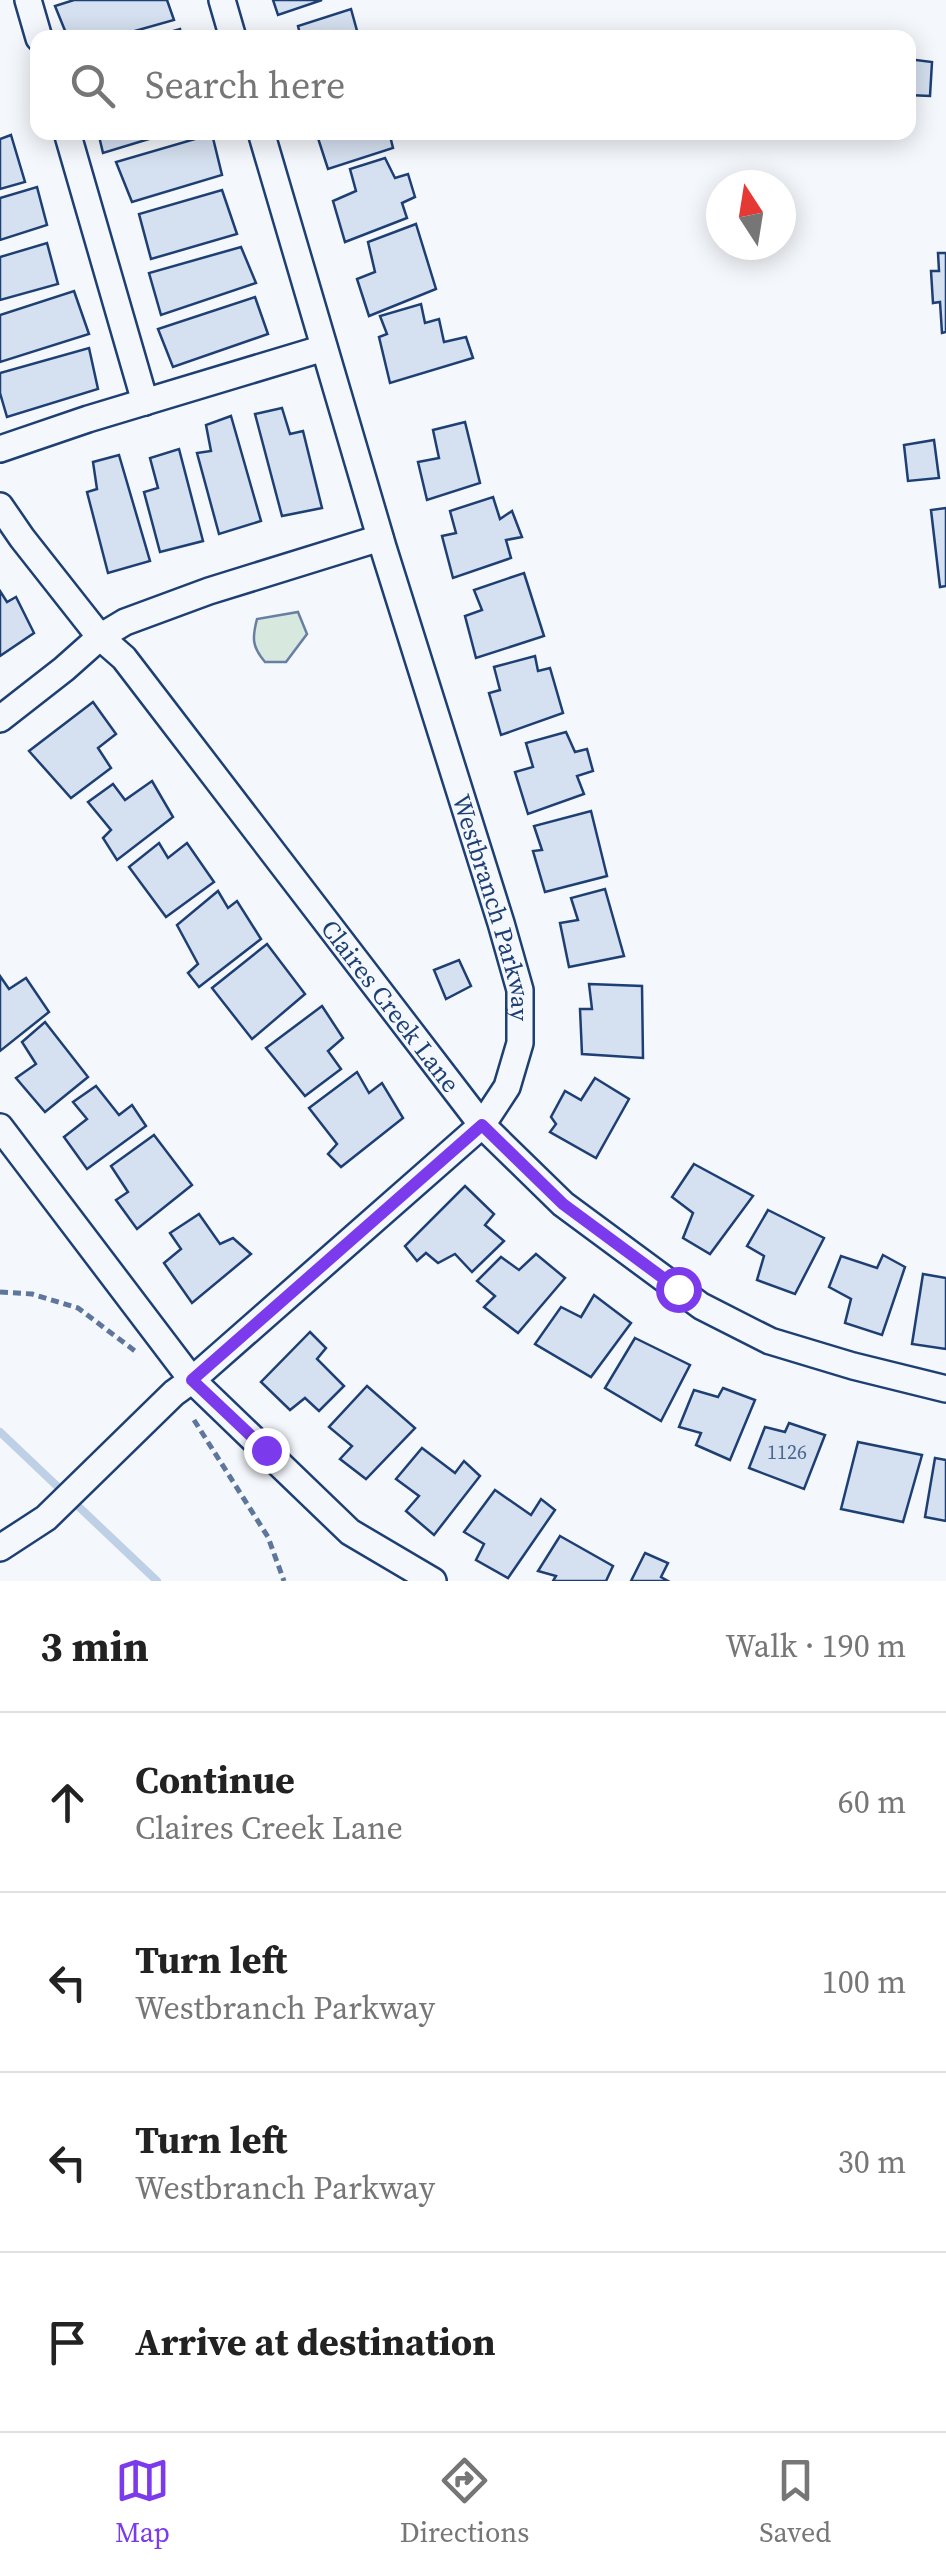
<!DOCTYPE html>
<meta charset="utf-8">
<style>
:root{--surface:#fff;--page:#f2f2f2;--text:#222;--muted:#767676;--line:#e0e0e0;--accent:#7c3aed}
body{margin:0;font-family:"Source Serif 4",serif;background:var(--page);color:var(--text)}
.compass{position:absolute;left:706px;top:170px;width:90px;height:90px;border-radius:50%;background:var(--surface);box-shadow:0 5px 25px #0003;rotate:348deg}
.stop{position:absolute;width:30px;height:30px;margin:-22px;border:8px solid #7c3aed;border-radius:50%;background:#fff}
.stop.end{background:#7c3aed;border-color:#fff;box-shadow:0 2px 10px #0008}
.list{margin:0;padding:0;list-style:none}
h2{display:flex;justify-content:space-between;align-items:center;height:130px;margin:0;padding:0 40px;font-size:42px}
h2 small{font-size:32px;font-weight:400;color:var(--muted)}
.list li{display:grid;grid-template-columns:65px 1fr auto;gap:30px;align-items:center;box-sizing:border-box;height:180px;padding:0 40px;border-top:2px solid var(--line)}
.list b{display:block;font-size:38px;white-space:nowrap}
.list p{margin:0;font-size:32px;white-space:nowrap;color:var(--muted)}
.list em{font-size:32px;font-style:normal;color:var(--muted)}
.icon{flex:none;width:55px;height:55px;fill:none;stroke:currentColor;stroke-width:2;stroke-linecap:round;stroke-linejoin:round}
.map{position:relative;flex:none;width:946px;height:1581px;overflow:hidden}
.search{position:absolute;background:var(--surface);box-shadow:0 5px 25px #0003;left:30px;right:30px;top:30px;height:110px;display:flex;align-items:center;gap:25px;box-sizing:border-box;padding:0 35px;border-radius:20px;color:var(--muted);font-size:38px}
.sheet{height:850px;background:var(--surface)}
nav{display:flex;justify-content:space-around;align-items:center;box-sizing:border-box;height:140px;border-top:2px solid var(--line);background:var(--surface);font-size:28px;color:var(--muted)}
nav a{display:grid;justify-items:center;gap:5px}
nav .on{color:var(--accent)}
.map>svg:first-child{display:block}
</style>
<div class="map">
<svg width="946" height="1581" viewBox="0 0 946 1581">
<rect width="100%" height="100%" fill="#f4f7fb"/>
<path fill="#d7e8df" stroke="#687fa3" stroke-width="2.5" d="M 298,612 L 307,634 L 286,662 L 265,662 C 252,647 252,638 257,619 Z"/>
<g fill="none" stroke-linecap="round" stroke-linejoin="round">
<path stroke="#bed0e5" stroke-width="8" d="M 0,1432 L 157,1581"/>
</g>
<g fill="#d5e0f0" stroke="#1d3f73" stroke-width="2.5">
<path d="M 74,0 L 167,0 L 174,20 L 110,38 L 68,38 L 55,6 Z"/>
<path d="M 273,0 L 322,0 L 278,15 Z"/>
<path d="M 351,9 L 359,38 L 301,38 L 298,26 Z"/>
<path d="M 180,29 L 182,38 L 149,38 Z"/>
<path d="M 908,59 L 932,62 L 930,96 L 908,95 Z"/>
<path d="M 98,132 L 172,132 L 103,153 Z"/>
<path d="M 316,132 L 389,132 L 393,148 L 328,169 Z"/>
<path d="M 212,134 L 222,175 L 132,202 L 116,162 Z"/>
<path d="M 11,135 L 25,182 L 0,189 L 0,139 Z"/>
<path d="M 385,158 L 395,178 L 408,174 L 415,197 L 402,203 L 407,218 L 345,242 L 333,201 L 356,191 L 350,169 Z"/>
<path d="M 37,187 L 47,225 L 0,240 L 0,198 Z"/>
<path d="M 222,190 L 237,234 L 151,259 L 139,214 Z"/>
<path d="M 416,224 L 436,289 L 369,316 L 357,279 L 375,272 L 368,242 Z"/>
<path d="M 47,243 L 58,284 L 0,300 L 0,257 Z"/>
<path d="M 241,247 L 256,283 L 161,315 L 149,273 Z"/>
<path d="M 938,253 L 946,253 L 946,332 L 942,333 L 940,302 L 933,303 L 931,271 L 939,271 Z"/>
<path d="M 74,291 L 89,334 L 0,362 L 0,315 Z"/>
<path d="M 255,297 L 268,334 L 173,367 L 158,329 Z"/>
<path d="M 421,304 L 425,323 L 439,319 L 444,342 L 466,337 L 473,358 L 390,383 L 379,337 L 387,334 L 380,316 Z"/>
<path d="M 89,348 L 98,389 L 7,417 L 0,393 L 0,373 Z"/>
<path d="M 282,408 L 290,434 L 303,431 L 322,508 L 282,516 L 255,414 Z"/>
<path d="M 231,416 L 261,521 L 219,534 L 197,453 L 211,451 L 206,425 Z"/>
<path d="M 465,422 L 480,483 L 427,500 L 418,462 L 439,458 L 433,430 Z"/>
<path d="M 934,440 L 939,478 L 908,481 L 904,445 Z"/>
<path d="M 179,449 L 203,541 L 160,552 L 144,492 L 158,488 L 150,458 Z"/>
<path d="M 119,455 L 150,561 L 108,573 L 87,492 L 97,489 L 93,462 Z"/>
<path d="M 493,497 L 500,519 L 512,511 L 522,537 L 506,540 L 511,558 L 453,578 L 442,536 L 456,533 L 450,511 Z"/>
<path d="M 946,508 L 946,586 L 940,587 L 931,510 Z"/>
<path d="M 524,573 L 544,636 L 476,658 L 465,616 L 482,610 L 474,590 Z"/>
<path d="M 0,591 L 7,602 L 16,597 L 34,633 L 0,656 Z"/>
<path d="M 535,656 L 538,671 L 550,668 L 563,713 L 501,735 L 489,693 L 500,690 L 494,667 Z"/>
<path d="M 93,702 L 116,734 L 98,748 L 111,768 L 71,798 L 29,751 Z"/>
<path d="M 566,732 L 575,752 L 587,749 L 593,771 L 577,776 L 584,794 L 528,814 L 515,772 L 533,767 L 526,743 Z"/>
<path d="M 152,781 L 173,817 L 117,860 L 103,838 L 111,830 L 88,802 L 113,784 L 125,800 Z"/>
<path d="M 591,811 L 607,876 L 545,892 L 533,851 L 542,850 L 534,826 Z"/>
<path d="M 159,843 L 168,858 L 187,843 L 214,882 L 166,917 L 129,867 Z"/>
<path d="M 605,889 L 624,956 L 569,967 L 560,923 L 578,920 L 571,898 Z"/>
<path d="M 218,891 L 228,908 L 237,901 L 261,939 L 199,987 L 188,973 L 198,964 L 177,925 Z"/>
<path d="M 267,944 L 305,994 L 252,1039 L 212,988 Z"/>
<path d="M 459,960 L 471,986 L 446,999 L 434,970 Z"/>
<path d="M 0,976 L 9,989 L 26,978 L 49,1012 L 0,1051 Z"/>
<path d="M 589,984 L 642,986 L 643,1058 L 582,1054 L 580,1009 L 592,1009 Z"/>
<path d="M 322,1006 L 343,1038 L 328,1051 L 341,1069 L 305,1096 L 266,1048 Z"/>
<path d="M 45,1022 L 88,1077 L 45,1112 L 16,1078 L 36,1064 L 22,1042 Z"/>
<path d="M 357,1072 L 369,1093 L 382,1083 L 403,1118 L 341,1167 L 328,1154 L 337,1144 L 309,1108 Z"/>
<path d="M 595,1078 L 629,1099 L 596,1158 L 550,1132 L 556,1124 L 551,1117 L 565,1091 L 581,1100 Z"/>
<path d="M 96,1086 L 119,1115 L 132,1105 L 146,1126 L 87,1169 L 64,1137 L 87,1119 L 73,1102 Z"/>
<path d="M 154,1135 L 192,1185 L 137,1229 L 116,1200 L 128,1192 L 111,1166 Z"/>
<path d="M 694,1164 L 753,1196 L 710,1254 L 683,1238 L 693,1213 L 672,1197 Z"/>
<path d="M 465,1186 L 494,1214 L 485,1225 L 504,1241 L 472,1272 L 455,1254 L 438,1263 L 426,1253 L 417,1261 L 405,1246 Z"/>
<path d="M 768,1210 L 824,1238 L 795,1294 L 757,1280 L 764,1256 L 747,1246 Z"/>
<path d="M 199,1214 L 220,1244 L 233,1238 L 251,1254 L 192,1303 L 164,1263 L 181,1249 L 170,1233 Z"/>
<path d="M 536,1254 L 565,1278 L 518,1333 L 484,1307 L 495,1296 L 477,1281 L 501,1257 L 519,1270 Z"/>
<path d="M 883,1255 L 905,1267 L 882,1335 L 845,1323 L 851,1299 L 829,1287 L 841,1256 L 877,1268 Z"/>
<path d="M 923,1274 L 946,1278 L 946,1349 L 912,1344 Z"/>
<path d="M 594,1295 L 631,1323 L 591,1377 L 535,1344 L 561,1307 L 581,1317 Z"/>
<path d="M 310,1332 L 326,1348 L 317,1359 L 344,1386 L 319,1411 L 305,1398 L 290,1410 L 261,1382 Z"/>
<path d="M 635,1338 L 690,1365 L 661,1421 L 605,1388 Z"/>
<path d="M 367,1386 L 415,1428 L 366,1479 L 340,1459 L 352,1446 L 329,1427 Z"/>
<path d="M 723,1388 L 755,1400 L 730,1460 L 696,1445 L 701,1433 L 679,1427 L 694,1390 L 718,1397 Z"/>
<path d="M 789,1423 L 825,1435 L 804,1489 L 749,1468 L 765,1427 L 785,1432 Z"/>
<path d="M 858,1442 L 922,1455 L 903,1522 L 841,1509 Z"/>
<path d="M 422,1448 L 455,1473 L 464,1461 L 480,1476 L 434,1535 L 406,1511 L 419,1496 L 396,1479 Z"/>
<path d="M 935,1458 L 946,1460 L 946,1521 L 925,1517 Z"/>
<path d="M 495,1490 L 531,1515 L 541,1499 L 555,1510 L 508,1578 L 476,1560 L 484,1544 L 464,1532 Z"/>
<path d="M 560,1536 L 613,1566 L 606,1581 L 553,1581 L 556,1576 L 538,1571 Z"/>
<path d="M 645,1553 L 668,1563 L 661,1577 L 668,1581 L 631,1581 Z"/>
</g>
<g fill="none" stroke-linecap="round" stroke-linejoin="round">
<defs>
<g id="minor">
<path d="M 28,0 L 39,38"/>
<path d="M 222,0 L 233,38"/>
<path d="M 67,132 L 145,402"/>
<path id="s1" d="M 261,132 L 383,547 L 501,923 L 520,990 L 520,1043 L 507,1087 L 482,1125 L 192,1380 L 350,1532 L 433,1581"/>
<path d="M 0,449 L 88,419 L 324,348"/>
<path id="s2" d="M 0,506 L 22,538 L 100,637 L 124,658 L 482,1125 L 563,1204 L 701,1306 L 770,1341 L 853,1366 L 946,1389"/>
<path d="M 0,719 L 64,669 L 100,637 L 125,622 L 209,591 L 380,538"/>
<path d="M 0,1127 L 192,1380 L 174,1393 L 46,1518 L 0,1548"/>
</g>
</defs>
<use href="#minor" stroke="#1d3f73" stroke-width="30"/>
<g stroke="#5e769c" stroke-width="5" stroke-dasharray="8 5" stroke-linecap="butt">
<path d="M 0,1292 L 32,1294 L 78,1308 L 135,1351"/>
<path d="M 194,1420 L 268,1537 L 284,1581"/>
</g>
<use href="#minor" stroke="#f4f7fb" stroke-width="25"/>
</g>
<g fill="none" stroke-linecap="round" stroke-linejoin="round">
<path stroke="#7c3aed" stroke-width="12" d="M 266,1450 L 192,1380 L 482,1125 L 563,1204 L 678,1289"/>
</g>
<g text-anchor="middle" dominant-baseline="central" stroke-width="8" stroke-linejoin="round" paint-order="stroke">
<g font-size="20" fill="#4b6792">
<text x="787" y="1452">1126</text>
</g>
<g font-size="25" fill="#1d3f73" stroke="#f4f7fb">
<text stroke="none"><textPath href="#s1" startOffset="810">Westbranch Parkway</textPath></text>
<text stroke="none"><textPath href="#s2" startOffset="635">Claires Creek Lane</textPath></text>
</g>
</g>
</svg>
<svg class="compass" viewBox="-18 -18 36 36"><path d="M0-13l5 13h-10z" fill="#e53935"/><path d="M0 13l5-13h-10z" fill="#767676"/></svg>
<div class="stop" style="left:678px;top:1289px"></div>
<div class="stop end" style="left:266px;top:1450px"></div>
<div class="search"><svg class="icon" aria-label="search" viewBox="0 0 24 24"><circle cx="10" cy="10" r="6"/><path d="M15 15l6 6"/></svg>Search here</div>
</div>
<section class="sheet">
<h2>3 min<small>Walk · 190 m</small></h2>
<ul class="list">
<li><svg class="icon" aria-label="ahead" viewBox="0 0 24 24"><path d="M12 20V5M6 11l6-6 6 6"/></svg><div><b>Continue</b><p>Claires Creek Lane</p></div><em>60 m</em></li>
<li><svg class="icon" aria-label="left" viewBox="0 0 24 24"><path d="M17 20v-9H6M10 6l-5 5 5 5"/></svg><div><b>Turn left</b><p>Westbranch Parkway</p></div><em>100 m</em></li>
<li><svg class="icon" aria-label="left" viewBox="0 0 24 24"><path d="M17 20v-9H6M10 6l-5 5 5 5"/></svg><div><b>Turn left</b><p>Westbranch Parkway</p></div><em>30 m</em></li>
<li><svg class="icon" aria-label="arrive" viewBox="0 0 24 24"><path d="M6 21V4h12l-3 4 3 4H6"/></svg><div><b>Arrive at destination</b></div></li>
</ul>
</section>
<nav>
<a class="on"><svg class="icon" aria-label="map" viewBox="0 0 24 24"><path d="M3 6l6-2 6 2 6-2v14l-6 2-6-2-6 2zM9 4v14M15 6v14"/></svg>Map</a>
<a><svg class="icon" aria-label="directions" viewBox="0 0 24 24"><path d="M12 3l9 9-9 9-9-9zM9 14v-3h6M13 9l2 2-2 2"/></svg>Directions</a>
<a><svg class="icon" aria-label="saved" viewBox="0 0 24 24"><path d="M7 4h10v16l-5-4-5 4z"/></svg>Saved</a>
</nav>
